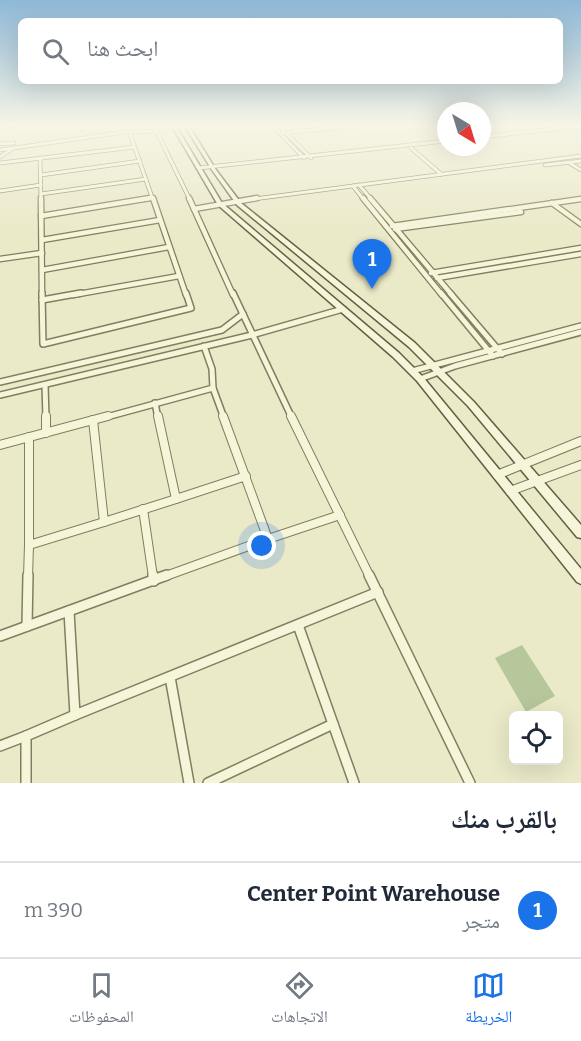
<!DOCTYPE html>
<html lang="ar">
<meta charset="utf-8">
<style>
:root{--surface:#fff;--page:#f2f2f3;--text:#1f2937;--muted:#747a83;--line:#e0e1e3;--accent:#1a73e8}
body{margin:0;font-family:Bitter,"Noto Naskh Arabic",serif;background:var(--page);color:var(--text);direction:rtl}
.controls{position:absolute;right:18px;bottom:18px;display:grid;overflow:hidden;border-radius:9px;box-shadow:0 6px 24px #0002}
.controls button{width:54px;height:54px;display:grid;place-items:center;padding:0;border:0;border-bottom:2px solid var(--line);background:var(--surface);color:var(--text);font:30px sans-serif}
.compass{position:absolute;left:437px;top:102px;width:54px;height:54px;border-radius:50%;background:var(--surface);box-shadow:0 6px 24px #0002;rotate:142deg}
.you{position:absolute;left:262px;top:546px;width:21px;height:21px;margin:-15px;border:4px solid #fff;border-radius:50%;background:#1a73e8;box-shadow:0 0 0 9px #1a73e833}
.badge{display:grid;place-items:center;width:39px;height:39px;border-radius:50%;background:var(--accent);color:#fff;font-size:20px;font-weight:700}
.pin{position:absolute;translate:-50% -50px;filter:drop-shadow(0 2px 3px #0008)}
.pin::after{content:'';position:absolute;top:32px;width:21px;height:18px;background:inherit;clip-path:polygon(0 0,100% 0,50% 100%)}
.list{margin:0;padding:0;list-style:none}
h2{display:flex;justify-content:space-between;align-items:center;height:78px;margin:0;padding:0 24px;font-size:26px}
h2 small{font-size:20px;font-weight:400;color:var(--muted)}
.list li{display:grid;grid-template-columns:39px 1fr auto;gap:18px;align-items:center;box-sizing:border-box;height:96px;padding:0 24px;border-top:2px solid var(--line)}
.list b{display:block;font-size:22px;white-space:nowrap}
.list p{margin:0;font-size:20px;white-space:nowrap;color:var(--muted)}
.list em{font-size:20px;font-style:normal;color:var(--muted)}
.icon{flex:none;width:33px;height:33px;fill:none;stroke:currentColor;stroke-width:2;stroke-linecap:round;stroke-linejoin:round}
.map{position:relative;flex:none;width:581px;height:783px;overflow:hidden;direction:ltr}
.search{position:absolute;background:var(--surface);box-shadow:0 6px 24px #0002;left:18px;right:18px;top:18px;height:66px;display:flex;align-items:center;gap:15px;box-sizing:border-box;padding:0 21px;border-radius:9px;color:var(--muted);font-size:22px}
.sheet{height:174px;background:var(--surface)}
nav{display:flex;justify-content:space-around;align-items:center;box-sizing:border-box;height:84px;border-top:2px solid var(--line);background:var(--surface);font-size:16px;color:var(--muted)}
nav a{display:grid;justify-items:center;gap:3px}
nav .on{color:var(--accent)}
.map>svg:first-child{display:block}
</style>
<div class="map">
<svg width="581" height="783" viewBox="0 0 581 783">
<rect width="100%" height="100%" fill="#eae9c8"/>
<path fill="#b6c79c" d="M 522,645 L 555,696 L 526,712 L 495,658 Z"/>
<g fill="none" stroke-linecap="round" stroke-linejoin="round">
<defs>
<g id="street-far4">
<path d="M 4,126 L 16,126"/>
<path d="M 154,126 L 190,200"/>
<path d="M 273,126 L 304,158"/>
<path d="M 279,126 L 311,158"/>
<path d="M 342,126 L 355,126"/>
<path d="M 438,126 L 446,132"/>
<path d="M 507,126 L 519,134"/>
<path d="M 129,131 L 153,200"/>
<path d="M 280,133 L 344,127"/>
<path d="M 482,137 L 581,126"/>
<path d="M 0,144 L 14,143"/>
<path d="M 411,148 L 441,174"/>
<path d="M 0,150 L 125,132 L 156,131"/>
<path d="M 0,157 L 12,149"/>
<path d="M 40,158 L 41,200"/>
<path d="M 568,162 L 581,170"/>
<path d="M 0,163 L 135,147"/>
<path d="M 545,165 L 581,161"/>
<path d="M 199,168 L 446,141"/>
<path d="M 41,175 L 140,161"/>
<path d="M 359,185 L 372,200"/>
<path d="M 353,186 L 364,200"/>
<path d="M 0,191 L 41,185"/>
<path d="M 41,194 L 146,179"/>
<path d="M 141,200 L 152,198"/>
<path d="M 246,200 L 581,156"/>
<path d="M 575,200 L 581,199"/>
</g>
<g id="street-far3">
<path d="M 41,198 L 42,295"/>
<path d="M 153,198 L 186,295"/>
<path d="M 189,198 L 194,209 L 257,198"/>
<path d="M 363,198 L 442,295"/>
<path d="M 370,198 L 452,295"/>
<path d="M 552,203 L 581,224"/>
<path d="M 194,209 L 233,295"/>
<path d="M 41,216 L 150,198"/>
<path d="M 392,226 L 581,199"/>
<path d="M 395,229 L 521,212"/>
<path d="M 42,240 L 160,220"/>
<path d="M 0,259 L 42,253"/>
<path d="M 42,270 L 169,247"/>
<path d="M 431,273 L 581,248"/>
<path d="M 437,278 L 581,254"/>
<path d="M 73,295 L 179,276"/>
</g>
<g id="street-far2">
<path d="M 42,293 L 43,344 L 191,308 L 186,293"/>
<path d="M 233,293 L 292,418"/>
<path d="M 441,293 L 493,356"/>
<path d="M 450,293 L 502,354"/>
<path d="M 42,300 L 81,293"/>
<path d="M 204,346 L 212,369 L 213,388"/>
<path d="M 412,371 L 581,326"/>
<path d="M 420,379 L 455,366 L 581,332"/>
<path d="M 0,382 L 222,330 L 243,314"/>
<path d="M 45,385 L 46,418"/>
<path d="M 0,395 L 252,335 L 343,309"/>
<path d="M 155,403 L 158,418"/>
<path d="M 103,418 L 213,388 L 224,418"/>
</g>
<g id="street-far1">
<path d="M 46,416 L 46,433"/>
<path d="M 291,416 L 370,577"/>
<path d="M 29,437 L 29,545"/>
<path d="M 0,445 L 108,416"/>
<path d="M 497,475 L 581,441"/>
<path d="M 510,491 L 581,465"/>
<path d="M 176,499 L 246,476"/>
<path d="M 143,509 L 153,577"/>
<path d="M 104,522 L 176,499 L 158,416"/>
<path d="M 268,539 L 340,515"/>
<path d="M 28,577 L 29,545 L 104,522 L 93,420"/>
<path d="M 163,577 L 268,539 L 223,416"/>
</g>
<g id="street">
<path d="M 153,575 L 154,581"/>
<path d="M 369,575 L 470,783"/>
<path d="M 69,611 L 75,715 L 378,592"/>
<path d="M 298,625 L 354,783"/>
<path d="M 27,626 L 28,575"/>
<path d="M 0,636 L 167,575"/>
<path d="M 170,677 L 189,783"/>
<path d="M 0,746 L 26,736"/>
<path d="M 26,783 L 26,736 L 75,715"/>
<path d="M 208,783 L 333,724"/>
</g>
<g id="secondary">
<path d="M 172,126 L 176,126 L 222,203 L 399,353 L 423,377 L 581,569 L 581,584 L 577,582 L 417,381 L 393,357 L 218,205 Z"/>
<path d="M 185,126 L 189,126 L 216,170 L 241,203 L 415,343 L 474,402 L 581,525 L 581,538 L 577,537 L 468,406 L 409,347 L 237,205 L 212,170 Z"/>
</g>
</defs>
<use href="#street-far4" stroke="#847d5f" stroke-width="4.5"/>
<use href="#street-far3" stroke="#847d5f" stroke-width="7"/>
<use href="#street-far2" stroke="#847d5f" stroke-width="8"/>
<use href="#street-far1" stroke="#847d5f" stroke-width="10"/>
<use href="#street" stroke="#847d5f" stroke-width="12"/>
<use href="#secondary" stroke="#665e42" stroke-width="3"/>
<use href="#street-far4" stroke="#f5f5da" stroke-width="3"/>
<use href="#street-far3" stroke="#f5f5da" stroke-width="4.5"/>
<use href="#street-far2" stroke="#f5f5da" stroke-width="5"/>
<use href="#street-far1" stroke="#f5f5da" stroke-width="8"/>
<use href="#street" stroke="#f5f5da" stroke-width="9"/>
<use href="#secondary" fill="#f5f5da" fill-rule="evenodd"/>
</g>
<linearGradient id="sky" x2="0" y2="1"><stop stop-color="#8eb8d7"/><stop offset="0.53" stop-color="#f6f5e6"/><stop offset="1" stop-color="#f6f5e6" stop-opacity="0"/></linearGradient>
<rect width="581" height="236" fill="url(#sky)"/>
</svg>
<div class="controls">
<button><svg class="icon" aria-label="locate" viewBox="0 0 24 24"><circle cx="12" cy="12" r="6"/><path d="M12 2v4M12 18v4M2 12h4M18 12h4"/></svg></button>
</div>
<svg class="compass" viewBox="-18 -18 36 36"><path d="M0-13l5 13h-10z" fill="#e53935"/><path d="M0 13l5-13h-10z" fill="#747a83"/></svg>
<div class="you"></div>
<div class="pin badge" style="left:372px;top:289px">1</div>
<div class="search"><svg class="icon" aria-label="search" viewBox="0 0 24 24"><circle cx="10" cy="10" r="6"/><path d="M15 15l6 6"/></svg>ابحث هنا</div>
</div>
<section class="sheet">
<h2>بالقرب منك<small></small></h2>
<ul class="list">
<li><span class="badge">1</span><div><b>Center Point Warehouse</b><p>متجر</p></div><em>390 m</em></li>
</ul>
</section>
<nav>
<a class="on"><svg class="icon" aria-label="map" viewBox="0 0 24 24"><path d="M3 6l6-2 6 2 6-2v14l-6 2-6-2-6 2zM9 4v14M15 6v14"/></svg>الخريطة</a>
<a><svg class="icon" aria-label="directions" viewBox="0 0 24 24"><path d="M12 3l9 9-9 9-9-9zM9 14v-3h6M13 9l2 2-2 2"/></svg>الاتجاهات</a>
<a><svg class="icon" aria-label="saved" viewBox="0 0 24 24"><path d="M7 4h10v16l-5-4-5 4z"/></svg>المحفوظات</a>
</nav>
